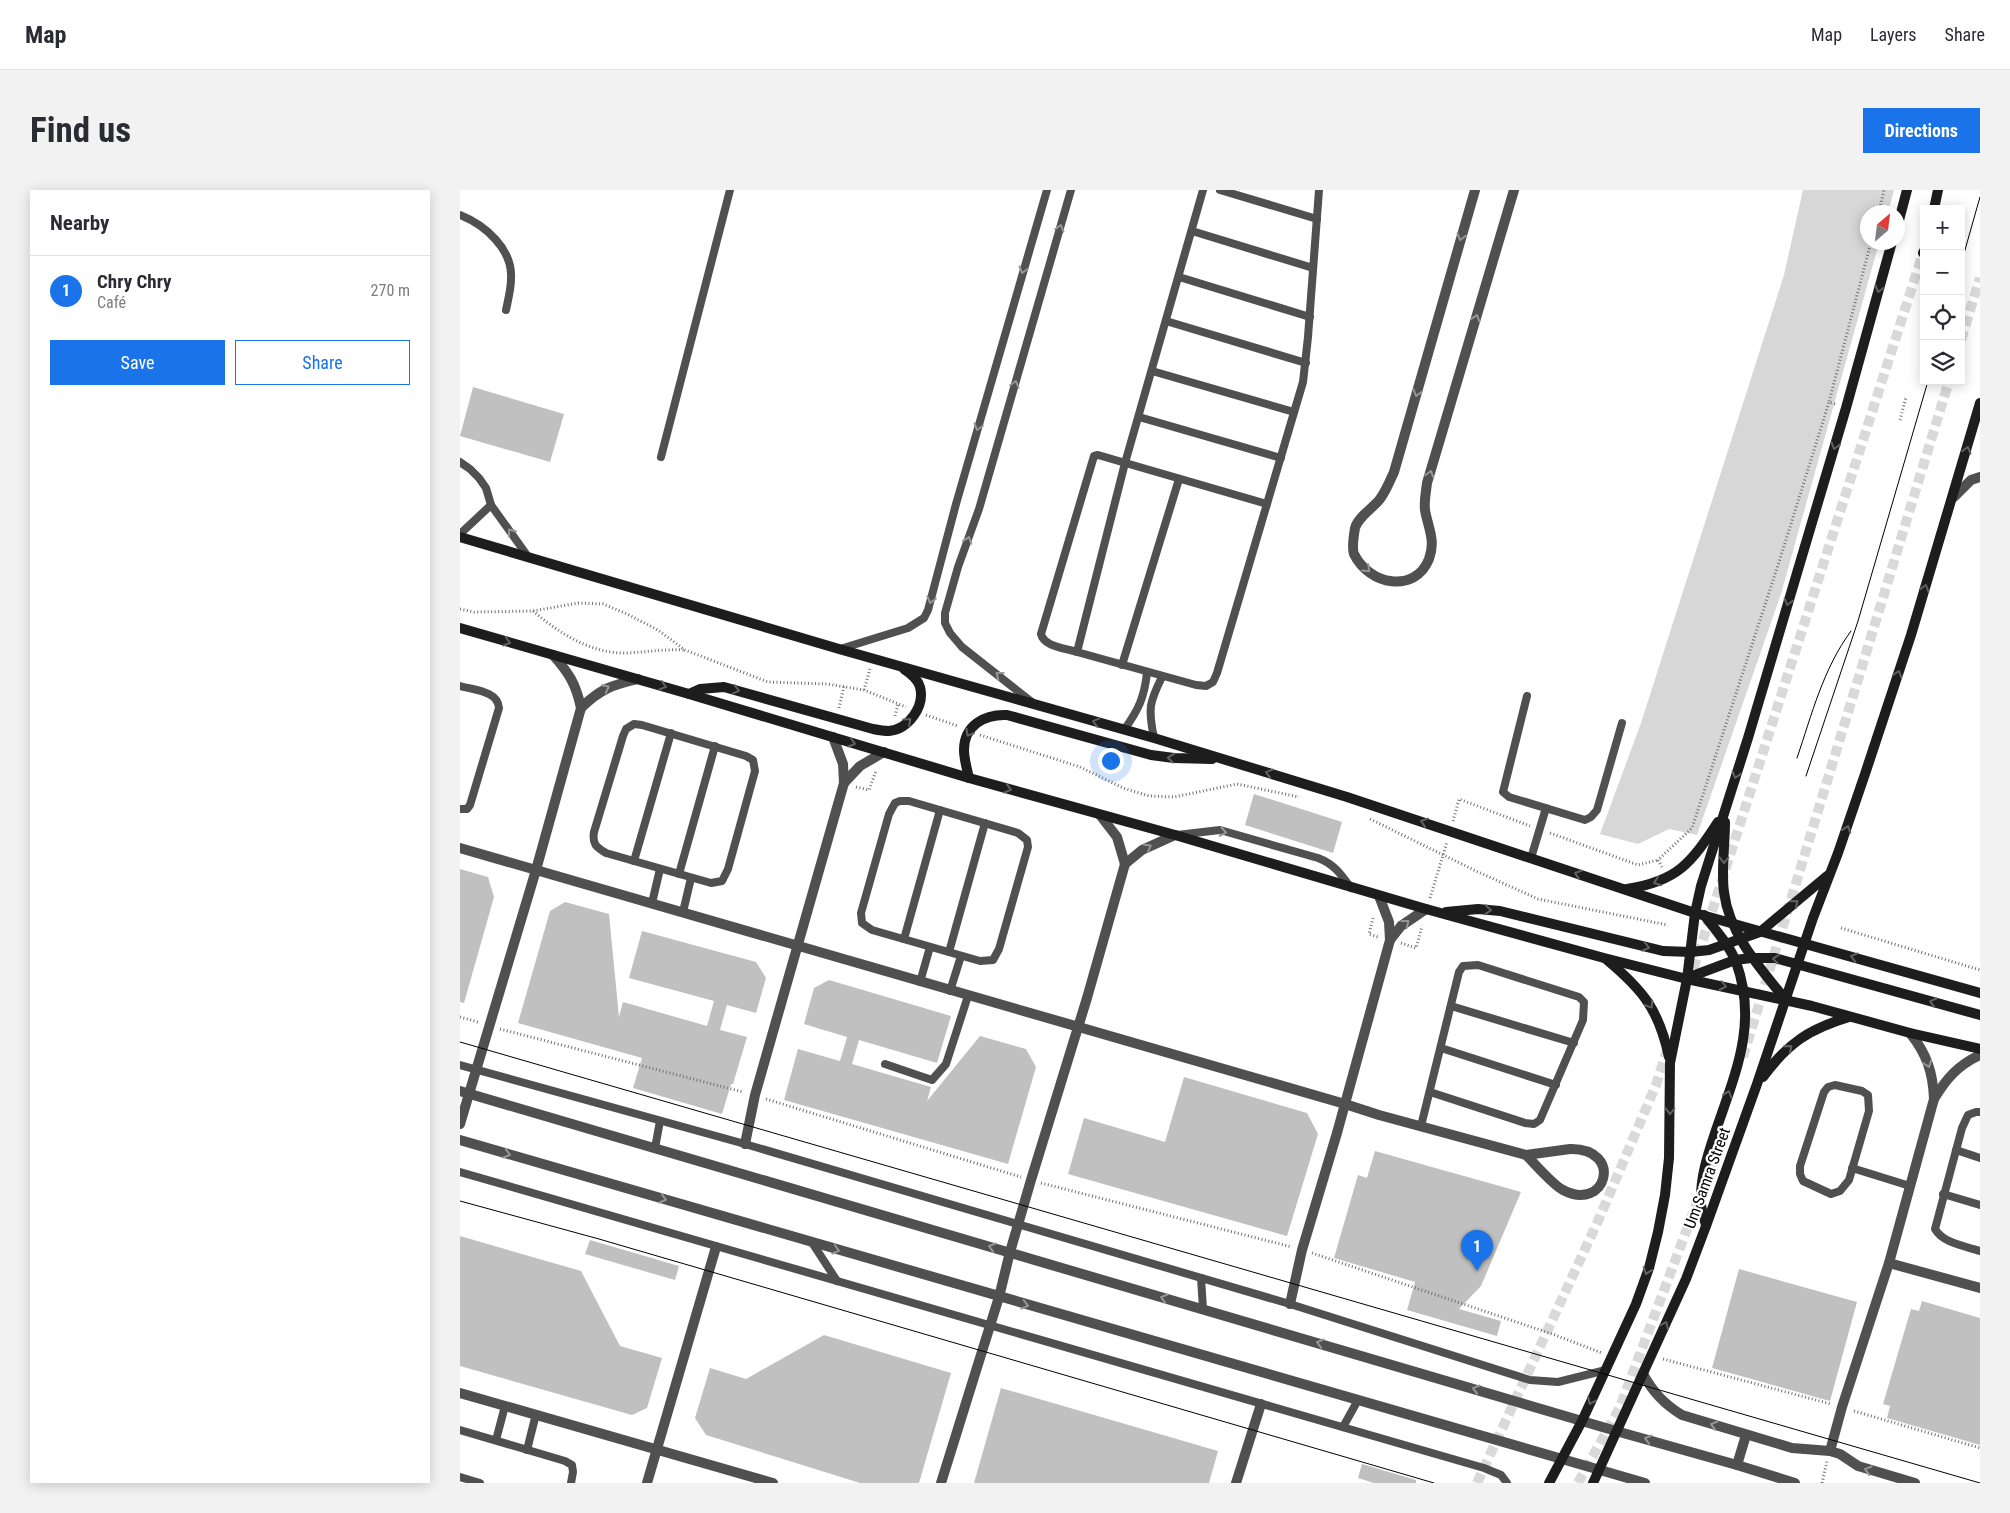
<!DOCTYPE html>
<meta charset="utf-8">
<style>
:root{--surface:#fff;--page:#f2f2f3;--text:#2b2b33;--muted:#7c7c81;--line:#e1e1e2;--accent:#1a73e8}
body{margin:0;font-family:"Roboto Condensed",sans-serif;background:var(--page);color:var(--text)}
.controls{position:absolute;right:15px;top:15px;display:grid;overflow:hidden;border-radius:0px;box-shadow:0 2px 12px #0003}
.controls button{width:45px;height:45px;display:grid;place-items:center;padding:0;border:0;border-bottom:1px solid var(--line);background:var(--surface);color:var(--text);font:25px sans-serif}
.compass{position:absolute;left:1400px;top:15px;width:45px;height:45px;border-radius:50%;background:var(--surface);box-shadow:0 2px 12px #0003;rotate:28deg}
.you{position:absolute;left:650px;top:570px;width:18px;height:18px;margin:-12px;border:4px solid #fff;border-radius:50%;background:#1a73e8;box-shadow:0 0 0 8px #1a73e833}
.badge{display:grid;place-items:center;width:32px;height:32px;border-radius:50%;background:var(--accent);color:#fff;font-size:16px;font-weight:700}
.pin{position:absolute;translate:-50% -41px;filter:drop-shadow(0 1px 2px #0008)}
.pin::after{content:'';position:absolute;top:26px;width:18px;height:15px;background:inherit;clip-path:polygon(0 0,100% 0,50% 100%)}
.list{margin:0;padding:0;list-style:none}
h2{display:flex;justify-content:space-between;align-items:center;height:65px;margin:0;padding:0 20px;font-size:21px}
h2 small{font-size:16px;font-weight:400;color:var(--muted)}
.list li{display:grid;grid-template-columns:32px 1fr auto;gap:15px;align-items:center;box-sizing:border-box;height:70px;padding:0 20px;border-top:1px solid var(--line)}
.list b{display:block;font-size:19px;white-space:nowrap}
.list p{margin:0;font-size:16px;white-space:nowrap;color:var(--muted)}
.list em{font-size:16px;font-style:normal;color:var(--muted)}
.actions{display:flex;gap:10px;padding:15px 20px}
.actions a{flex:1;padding:11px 0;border:1px solid var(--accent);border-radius:0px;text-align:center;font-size:18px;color:var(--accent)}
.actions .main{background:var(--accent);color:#fff}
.icon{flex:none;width:28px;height:28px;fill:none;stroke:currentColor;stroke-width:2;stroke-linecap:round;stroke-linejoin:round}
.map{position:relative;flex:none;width:1520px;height:1293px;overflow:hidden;border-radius:0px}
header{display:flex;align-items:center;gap:30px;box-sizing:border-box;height:70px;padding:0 25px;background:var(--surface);border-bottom:1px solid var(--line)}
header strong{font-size:24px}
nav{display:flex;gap:28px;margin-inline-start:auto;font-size:18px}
.intro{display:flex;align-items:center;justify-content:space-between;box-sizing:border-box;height:120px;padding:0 30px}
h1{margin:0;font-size:35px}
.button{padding:12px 22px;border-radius:0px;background:var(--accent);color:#fff;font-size:18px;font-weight:700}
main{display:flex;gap:30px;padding:0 30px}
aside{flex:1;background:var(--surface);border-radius:0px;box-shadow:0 2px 12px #0003}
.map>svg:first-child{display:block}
</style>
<header>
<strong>Map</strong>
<nav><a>Map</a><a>Layers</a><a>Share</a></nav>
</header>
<div class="intro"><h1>Find us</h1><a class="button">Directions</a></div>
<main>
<aside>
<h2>Nearby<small></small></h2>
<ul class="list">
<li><span class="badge">1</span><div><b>Chry Chry</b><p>Café</p></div><em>270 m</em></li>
</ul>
<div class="actions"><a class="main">Save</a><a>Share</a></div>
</aside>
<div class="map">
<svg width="1520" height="1293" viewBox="0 0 1520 1293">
<rect width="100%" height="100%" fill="#fff"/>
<path fill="#d7d7d7" d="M 1343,0 L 1434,0 L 1428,22 L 1408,22 L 1408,52 L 1419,53 L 1321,404 L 1237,645 L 1209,639 L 1178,654 L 1140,644 L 1181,533 L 1324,85 Z"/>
<g fill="#c0c0c0">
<path d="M 13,197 L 104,224 L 90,272 L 0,246 Z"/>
<path d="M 794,604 L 882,632 L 873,663 L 785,635 Z"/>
<path d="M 0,679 L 28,687 L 34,707 L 4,813 L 0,812 Z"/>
<path d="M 105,712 L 149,724 L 159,827 L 163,812 L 247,836 L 254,811 L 169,788 L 182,741 L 296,772 L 306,788 L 296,823 L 267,815 L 260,840 L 287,847 L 273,894 L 271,894 L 262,924 L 173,898 L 182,868 L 58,833 L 90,721 Z"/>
<path d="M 369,790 L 491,826 L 477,873 L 399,850 L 392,874 L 471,897 L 467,911 L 520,846 L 566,859 L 576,877 L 548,974 L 324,910 L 338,859 L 380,871 L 387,847 L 344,834 L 354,798 Z"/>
<path d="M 724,887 L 847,923 L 858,944 L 827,1046 L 608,984 L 624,928 L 705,952 Z"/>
<path d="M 915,961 L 1061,1002 L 1021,1096 L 999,1119 L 1041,1131 L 1037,1146 L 947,1120 L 955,1092 L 874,1068 L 898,985 L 907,988 Z"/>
<path d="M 0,1046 L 121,1081 L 160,1156 L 202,1168 L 187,1218 L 172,1225 L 0,1176 Z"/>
<path d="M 130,1050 L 219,1076 L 215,1090 L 125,1064 Z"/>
<path d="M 1279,1079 L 1397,1112 L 1370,1211 L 1252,1178 Z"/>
<path d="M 1462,1111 L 1520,1128 L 1520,1255 L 1427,1228 L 1430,1216 L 1423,1214 L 1451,1119 L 1459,1121 Z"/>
<path d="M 364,1145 L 491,1183 L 459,1293 L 400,1293 L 246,1245 L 235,1228 L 250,1178 L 286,1189 Z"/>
<path d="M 541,1198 L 758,1261 L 749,1293 L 514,1293 Z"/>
<path d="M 902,1274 L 956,1290 L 956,1293 L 914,1293 L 898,1288 Z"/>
</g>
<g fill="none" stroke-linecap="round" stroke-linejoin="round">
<g stroke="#d9d9d9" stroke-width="10" stroke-dasharray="10 5" stroke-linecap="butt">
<path d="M 1501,150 L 1520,88"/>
<path d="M 1229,793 L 1463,63"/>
<path d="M 1283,867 L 1489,191"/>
<path d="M 1248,984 L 1262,938"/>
<path d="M 1017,1293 L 1138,1031 L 1196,895 L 1208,857"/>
<path d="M 1118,1293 L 1160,1217 L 1241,1002"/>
</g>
<g stroke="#727272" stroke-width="3" stroke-dasharray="1 2.5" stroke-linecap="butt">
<path d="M 1419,22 L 1424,0"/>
<path d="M 1375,214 L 1369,212 L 1411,52"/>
<path d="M 1440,230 L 1446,207"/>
<path d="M 0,419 L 14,422 L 73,421 L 118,413 L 143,414 L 165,423 L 198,440 L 225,460 L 308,492 L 367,494 L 404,500 L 446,517"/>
<path d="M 73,421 C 99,443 131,464 167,463 C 187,462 205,459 225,460"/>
<path d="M 404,500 L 410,479"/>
<path d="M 379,518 L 384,496"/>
<path d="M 466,525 L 498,536"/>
<path d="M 435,526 L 438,514"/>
<path d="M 520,545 L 620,577 L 663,598 L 689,606 L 714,607 L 777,594 L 839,607"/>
<path d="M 396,597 L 409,600 L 416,581"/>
<path d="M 910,629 L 1016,681 L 1078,709 L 1208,735"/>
<path d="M 993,631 L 999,609 L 1070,636"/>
<path d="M 1090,643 L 1178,675 L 1198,670"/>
<path d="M 1202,677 L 1198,670 L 1232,638 L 1320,369 L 1369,212"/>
<path d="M 970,708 L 987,652"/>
<path d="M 913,728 L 909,744 L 918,747"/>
<path d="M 1381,738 L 1520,780"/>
<path d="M 941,753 L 956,758 L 962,736"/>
<path d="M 0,827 L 18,832"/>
<path d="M 40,839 L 283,902"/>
<path d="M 306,909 L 561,987"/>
<path d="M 581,993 L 832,1057"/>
<path d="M 852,1063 L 1095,1145 L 1142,1163"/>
<path d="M 1203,1169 L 1371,1214"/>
<path d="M 1394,1221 L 1520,1258"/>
<path d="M 1362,1293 L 1367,1271"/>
</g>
<g stroke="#505050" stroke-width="8">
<path d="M 743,0 L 665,273 L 617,462 L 736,495 L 746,496 L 753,492 L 757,483 L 843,192 L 848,147 L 859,0"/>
<path d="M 760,0 L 857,29"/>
<path d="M 0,25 C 25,35 53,59 51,89 C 51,99 48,110 46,120"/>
<path d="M 732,41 L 853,78"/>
<path d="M 719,87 L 850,127"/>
<path d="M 706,131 L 846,173"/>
<path d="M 692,181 L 834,222"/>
<path d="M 679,227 L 821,268"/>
<path d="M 201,267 L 270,0"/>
<path d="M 0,272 L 10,279 L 19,288 L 26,298 L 31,315 L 69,368"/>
<path d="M 0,344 L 31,315"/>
<path d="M 380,459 L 448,438 L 464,428 L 468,420 L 496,314 L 587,0"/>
<path d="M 617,462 C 606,458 584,457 581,444 L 634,266 L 638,265 L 807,314"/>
<path d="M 662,475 L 719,289"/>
<path d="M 0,496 C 14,500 38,501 39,518 L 10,615 L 7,619 L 0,619"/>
<path d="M 1067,506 L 1043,602 L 1049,607 L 1125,630 L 1131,627 L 1137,620 L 1162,533"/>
<path d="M 573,513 L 502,457 L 490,443 L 485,433 L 485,423 L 498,377 L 519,319 L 611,0"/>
<path d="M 174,534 L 182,535 L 286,566 L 293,570 L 295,581 L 268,679 L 262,691 L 251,693 L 146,663 C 136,657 132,654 134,642 L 163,546 L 166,539 Z"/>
<path d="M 664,540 C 679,519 684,508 687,483"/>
<path d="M 694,548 C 688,519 689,513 702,487"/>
<path d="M 440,611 L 449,611 L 558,643 L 567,650 L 568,657 L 539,759 L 533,770 L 520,771 L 412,740 L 402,733 L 401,723 L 429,624 L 435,613 Z"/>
<path d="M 717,645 L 760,640 L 858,668 C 874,674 881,684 891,698"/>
<path d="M 1071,668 L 1086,618"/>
<path d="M 174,671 L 211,543"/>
<path d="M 219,684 L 255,556"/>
<path d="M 192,713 L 200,679"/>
<path d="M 223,722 L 231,688"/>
<path d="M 444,749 L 480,620"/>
<path d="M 489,762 L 525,633"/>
<path d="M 460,792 L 470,757"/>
<path d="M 490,801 L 501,766"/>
<path d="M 991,816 L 1114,853"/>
<path d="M 981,858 L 1096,895"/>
<path d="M 425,874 L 472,890 L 486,874 L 508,806"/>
<path d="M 0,875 L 285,954 L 830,1114 L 1070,1190 L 1098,1192 L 1146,1180"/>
<path d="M 1375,895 L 1402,901 L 1408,905 L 1409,921 L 1389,990 L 1380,1001 L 1371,1004 L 1343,991 L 1340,984 L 1340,976 L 1364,902 L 1368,897 Z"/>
<path d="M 1520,922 L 1516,922 L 1508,925 L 1502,938 L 1475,1039 C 1483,1053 1504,1056 1520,1061"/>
<path d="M 961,936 L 999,782 L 1003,776 L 1018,775 L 1119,807 L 1124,812 L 1123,830 L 1080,930 L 1074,934 L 1065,933 L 970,902"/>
<path d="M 195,958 L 200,931"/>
<path d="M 1496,960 L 1520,968"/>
<path d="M 1392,978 L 1450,996"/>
<path d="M 0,982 L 1024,1278 L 1041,1285 L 1047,1293"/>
<path d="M 1483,1004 L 1520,1015"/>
<path d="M 353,1054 L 377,1091"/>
<path d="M 741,1088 L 743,1119"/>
<path d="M 883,1237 L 898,1210"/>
<path d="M 0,1240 L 105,1271 L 112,1275 L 113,1282 L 111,1293"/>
<path d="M 36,1250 L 45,1216"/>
<path d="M 67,1260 L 76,1224"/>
<path d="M 0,1287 L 20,1293"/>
</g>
<g stroke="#505050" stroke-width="10">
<path d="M 1015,0 L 934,282 C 930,291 926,301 920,309 C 913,318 898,327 895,338 C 894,344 892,359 894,364 C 909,395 955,404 969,369 C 976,350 968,338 965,320 C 964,311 966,302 967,293 L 1054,0"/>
<path d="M 1494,307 L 1511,290 L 1520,287"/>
<path d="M 121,518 C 140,499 152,495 178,489"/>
<path d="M 384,593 L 400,576 L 424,562"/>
<path d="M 0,658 C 295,742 589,831 885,914 L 919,925 L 1066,965"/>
<path d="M 665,674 L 682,660 L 715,645"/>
<path d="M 930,750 L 941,736 L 966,719"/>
<path d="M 0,901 L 1156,1241 L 1277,1275 L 1335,1293"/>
<path d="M 1474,909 C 1486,889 1498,875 1520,865"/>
<path d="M 0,934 L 76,680 L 121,518 C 116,494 109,483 93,465"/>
<path d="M 0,950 L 1185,1293"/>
<path d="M 285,954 L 295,905 L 384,593 L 383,574 L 373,547"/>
<path d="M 1110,959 C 1164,958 1147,1023 1103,1000 C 1093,995 1076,975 1066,965 Z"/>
<path d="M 1429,1073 L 1520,1098"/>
<path d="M 830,1114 L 842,1060 L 877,943 L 930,750 L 929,732 L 919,706"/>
<path d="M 1183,1184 C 1193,1202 1204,1214 1222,1225 L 1332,1258 L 1370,1261 L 1380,1264 L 1398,1276 L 1455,1293"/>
<path d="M 0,1203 L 313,1293"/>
<path d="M 1370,1261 L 1382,1217 L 1429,1073 L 1474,909 C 1473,883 1467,864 1450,843"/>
<path d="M 1277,1275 L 1286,1245"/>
<path d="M 187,1293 L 256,1057"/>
<path d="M 481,1293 L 539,1107 L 550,1062 L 571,990 L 627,808 L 665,674 L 657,647 L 640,625"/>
<path d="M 776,1293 L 801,1214"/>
</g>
<g stroke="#1d1d1d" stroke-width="10">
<path d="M 1474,19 L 1478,0"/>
<path d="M 1438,34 L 1447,0"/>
<path d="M 1463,63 L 1464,61"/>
<path d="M 0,347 L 379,459 L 694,548 L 887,607 L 1235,723 L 1520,803"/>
<path d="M 0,438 L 229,504 L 509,588 L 715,645 L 966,719 L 1144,768 L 1227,789 L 1352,816 L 1450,843 L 1520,859"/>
<path d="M 229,504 L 240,499 L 264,497 L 413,539 C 418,540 424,541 429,541 C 449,539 465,516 460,497 C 458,489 450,483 444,479"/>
<path d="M 509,588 C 507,579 504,569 504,560 C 504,535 525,524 547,525 L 691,565 L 714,568 L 752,569"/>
<path d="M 1265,632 C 1265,654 1261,681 1264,702 C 1269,744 1300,778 1325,809"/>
<path d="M 1167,699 C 1218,691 1231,673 1258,632"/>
<path d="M 986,722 L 1018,719 L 1040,721 L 1203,761 L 1231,762 L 1249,760 L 1300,742 L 1367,686"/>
<path d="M 1244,725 C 1255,739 1270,756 1276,772 C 1299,835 1274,886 1254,946 C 1247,967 1240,989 1241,1013 C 1241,1020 1244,1028 1246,1035"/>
<path d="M 1147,770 C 1183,800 1199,820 1209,867"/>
<path d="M 1227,788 L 1275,770 L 1291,768 L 1315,768 L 1520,825"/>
<path d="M 1303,887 C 1328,853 1349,839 1389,827"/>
<path d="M 1089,1293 L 1122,1231 L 1176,1114 L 1189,1078 L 1198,1042 L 1205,1005 L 1209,968 L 1210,873 L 1227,789 L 1235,723 L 1241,696 L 1288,548 L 1386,218 L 1432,52"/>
<path d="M 1133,1293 L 1226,1089 L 1246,1036 L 1297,894 L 1353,728 L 1378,663 L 1405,584 L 1451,445 L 1520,213"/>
</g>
<g stroke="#000" stroke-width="1">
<path d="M 1501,74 L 1520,7"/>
<path d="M 1337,568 C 1352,524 1363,479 1391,441"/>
<path d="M 1346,586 L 1398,431 L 1468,191"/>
<path d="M 0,852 L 1520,1293"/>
<path d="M 0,1011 L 139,1049 L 974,1293"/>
</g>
</g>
<defs><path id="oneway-chevron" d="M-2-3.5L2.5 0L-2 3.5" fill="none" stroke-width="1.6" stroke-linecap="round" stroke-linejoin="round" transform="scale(1.25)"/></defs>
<g stroke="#969696">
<use href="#oneway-chevron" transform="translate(600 38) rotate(-74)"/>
<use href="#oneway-chevron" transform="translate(1001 47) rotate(106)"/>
<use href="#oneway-chevron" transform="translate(563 80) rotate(106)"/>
<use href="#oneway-chevron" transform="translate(1016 128) rotate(-73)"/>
<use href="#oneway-chevron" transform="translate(555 194) rotate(-74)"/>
<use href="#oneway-chevron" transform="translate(957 203) rotate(106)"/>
<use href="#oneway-chevron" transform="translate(518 237) rotate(106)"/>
<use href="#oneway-chevron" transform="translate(970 284) rotate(-74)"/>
<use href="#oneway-chevron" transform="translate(51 342) rotate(-126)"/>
<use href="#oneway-chevron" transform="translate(508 350) rotate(-71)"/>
<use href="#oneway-chevron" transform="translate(907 379) rotate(43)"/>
<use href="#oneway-chevron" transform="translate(471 410) rotate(104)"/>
<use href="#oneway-chevron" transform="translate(539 485) rotate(-142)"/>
<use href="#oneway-chevron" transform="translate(146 498) rotate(-27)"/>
<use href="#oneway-chevron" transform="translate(763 642) rotate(11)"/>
<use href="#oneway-chevron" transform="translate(688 657) rotate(-30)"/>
<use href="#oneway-chevron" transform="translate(946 733) rotate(-38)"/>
<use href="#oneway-chevron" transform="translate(1468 874) rotate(70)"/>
<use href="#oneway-chevron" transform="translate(47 964) rotate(16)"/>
<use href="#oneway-chevron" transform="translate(203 1009) rotate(16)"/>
<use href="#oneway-chevron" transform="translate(532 1057) rotate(-164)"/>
<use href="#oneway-chevron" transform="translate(376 1060) rotate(16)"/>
<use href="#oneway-chevron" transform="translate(704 1108) rotate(-164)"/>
<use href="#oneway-chevron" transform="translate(565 1115) rotate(16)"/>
<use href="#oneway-chevron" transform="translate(860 1153) rotate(-164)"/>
<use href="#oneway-chevron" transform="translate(1016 1199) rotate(-164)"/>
<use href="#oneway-chevron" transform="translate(1254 1235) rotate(-163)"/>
<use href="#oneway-chevron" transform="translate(1188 1249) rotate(-164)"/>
<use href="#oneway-chevron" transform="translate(1408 1280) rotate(-163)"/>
</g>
<g stroke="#616161">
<use href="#oneway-chevron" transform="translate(1419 99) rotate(106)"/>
<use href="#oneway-chevron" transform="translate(1375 256) rotate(107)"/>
<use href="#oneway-chevron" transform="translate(1507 260) rotate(-74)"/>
<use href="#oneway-chevron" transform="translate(1465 398) rotate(-73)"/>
<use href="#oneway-chevron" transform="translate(1328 412) rotate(107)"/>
<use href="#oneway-chevron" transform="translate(47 452) rotate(16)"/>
<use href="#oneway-chevron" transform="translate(1438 484) rotate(-72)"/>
<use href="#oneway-chevron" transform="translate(203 496) rotate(16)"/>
<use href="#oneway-chevron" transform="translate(276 500) rotate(15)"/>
<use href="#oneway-chevron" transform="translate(448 531) rotate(-42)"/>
<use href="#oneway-chevron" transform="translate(636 532) rotate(-165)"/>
<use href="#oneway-chevron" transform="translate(509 543) rotate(120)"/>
<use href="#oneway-chevron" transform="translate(392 553) rotate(16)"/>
<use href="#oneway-chevron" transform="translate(711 568) rotate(-174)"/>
<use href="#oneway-chevron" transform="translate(809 583) rotate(-163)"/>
<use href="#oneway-chevron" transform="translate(1276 585) rotate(107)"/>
<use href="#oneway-chevron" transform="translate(548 599) rotate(16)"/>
<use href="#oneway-chevron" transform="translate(964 632) rotate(-162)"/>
<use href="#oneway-chevron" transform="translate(1387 639) rotate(-70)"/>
<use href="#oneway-chevron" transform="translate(1264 670) rotate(91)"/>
<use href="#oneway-chevron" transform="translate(1118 684) rotate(-161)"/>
<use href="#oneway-chevron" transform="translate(1197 692) rotate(160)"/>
<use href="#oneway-chevron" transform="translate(1335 713) rotate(-40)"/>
<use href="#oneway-chevron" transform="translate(1028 720) rotate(5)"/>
<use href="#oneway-chevron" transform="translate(1186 757) rotate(14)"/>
<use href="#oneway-chevron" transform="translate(1394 767) rotate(-165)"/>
<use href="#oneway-chevron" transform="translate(1316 769) rotate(-173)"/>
<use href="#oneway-chevron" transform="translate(1263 796) rotate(12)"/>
<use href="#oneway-chevron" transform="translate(1473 812) rotate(-164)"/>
<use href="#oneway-chevron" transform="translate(1190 815) rotate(57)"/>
<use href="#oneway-chevron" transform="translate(1329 858) rotate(-41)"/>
<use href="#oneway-chevron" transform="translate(1268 904) rotate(-71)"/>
<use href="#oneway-chevron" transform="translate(1210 921) rotate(91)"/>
<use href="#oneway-chevron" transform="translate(1187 1081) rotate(109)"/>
<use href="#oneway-chevron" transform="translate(1205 1135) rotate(-65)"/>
<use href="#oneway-chevron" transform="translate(1131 1211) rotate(115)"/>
</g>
<g text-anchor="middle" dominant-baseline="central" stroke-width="4.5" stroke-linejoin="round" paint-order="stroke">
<g font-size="16" fill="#000" stroke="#fff">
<text transform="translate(1247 988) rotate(-70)">Um Samra Street</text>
</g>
</g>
</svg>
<div class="controls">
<button>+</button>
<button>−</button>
<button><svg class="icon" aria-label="locate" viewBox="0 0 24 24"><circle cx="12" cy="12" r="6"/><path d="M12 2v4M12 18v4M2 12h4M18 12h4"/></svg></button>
<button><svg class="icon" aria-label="layers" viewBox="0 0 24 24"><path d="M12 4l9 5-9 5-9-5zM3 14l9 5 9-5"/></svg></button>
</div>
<svg class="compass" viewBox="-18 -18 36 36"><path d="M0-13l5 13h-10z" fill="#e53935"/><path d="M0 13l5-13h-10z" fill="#7c7c81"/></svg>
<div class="you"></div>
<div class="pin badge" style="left:1017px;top:1081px">1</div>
</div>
</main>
